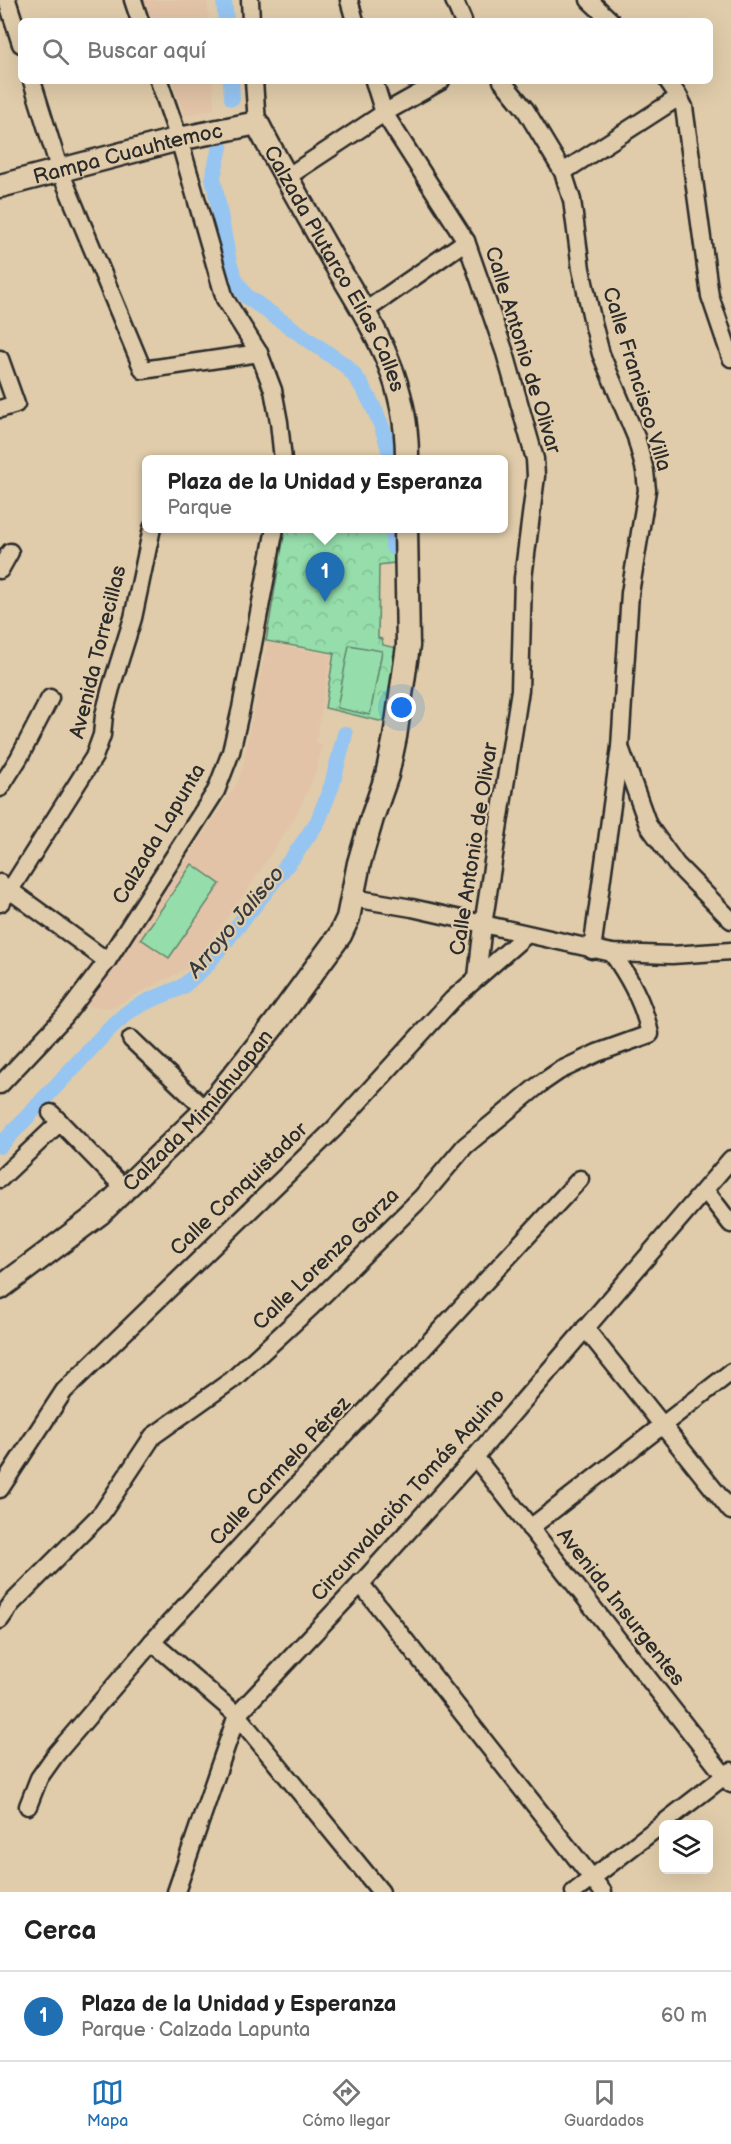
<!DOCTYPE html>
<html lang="es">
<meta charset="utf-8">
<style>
:root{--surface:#fff;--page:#f6f6f6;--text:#222;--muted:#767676;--line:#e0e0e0;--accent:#1f6fb2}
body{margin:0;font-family:"Balsamiq Sans",sans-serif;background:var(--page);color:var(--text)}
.controls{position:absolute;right:18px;bottom:18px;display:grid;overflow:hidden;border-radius:9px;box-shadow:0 6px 24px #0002}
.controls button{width:54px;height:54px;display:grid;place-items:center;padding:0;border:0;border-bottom:2px solid var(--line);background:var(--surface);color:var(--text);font:30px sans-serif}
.you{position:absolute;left:402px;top:708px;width:21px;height:21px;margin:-15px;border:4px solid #fff;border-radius:50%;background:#1a73e8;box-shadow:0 0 0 9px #1a73e833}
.badge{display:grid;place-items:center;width:39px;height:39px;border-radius:50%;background:var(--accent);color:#fff;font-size:20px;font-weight:700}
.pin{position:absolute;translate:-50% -50px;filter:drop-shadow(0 2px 3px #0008)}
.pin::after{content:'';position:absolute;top:32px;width:21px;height:18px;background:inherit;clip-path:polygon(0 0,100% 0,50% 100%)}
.popup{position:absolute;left:142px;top:455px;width:366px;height:78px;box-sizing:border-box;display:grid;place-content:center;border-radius:9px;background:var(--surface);filter:drop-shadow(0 2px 4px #0005);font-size:20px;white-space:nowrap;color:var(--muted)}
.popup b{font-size:22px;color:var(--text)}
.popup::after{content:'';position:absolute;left:50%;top:100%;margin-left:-12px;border:12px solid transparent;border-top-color:var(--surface)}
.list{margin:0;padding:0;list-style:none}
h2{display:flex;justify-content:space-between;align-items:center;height:78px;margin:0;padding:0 24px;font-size:26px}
h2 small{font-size:20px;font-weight:400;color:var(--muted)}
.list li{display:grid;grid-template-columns:39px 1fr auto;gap:18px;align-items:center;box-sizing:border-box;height:90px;padding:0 24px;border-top:2px solid var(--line)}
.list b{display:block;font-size:22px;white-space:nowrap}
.list p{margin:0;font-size:20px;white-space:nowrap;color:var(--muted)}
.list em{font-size:20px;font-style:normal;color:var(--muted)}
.icon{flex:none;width:33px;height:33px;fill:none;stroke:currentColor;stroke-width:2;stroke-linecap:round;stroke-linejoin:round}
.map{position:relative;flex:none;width:731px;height:1892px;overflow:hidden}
.search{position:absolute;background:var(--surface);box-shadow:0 6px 24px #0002;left:18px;right:18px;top:18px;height:66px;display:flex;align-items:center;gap:15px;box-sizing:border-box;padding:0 21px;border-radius:9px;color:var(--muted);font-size:22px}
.sheet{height:168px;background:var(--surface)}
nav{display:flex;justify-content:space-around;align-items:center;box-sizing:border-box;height:84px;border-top:2px solid var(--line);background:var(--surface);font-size:16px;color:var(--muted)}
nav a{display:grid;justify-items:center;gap:3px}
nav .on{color:var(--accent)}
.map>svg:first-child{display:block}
</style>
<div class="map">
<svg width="731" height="1892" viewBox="0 0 731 1892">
<defs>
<pattern id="forest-crowns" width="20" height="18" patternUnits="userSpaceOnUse" patternTransform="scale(1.5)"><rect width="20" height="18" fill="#95ddab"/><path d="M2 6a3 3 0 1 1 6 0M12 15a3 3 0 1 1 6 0" fill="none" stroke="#81be93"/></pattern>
</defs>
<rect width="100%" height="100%" fill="#e0ccaa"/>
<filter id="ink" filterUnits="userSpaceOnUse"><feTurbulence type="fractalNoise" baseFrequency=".0167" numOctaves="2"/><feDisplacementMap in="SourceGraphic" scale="12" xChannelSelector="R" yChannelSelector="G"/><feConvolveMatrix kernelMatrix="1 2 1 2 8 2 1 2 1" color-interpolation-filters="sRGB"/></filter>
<g filter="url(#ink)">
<g fill="#e2c3a7">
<path d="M 142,0 L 207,0 L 209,21 L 150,21 Z"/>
<path d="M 172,81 L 213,81 L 214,109 L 185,116 Z"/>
<path d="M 267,643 L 331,655 L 316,742 L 323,745 L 314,777 L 296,816 L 242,898 L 191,966 L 111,1008 L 85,1006 L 84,1003 L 124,953 L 234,788 L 241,774 Z"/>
</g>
<path fill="url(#forest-crowns)" stroke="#60846b" stroke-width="1.5" d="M 285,529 L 389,529 L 388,547 L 396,549 L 394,563 L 379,565 L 378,638 L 382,639 L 383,645 L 396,648 L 388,723 L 325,708 L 334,653 L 266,641 Z"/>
<g fill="#95ddab" stroke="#60846b" stroke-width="1.5">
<path d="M 349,645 L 382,651 L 370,715 L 337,708 Z"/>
<path d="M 192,864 L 220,884 L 169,958 L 141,939 Z"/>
</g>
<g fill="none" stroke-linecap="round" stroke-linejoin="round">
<g stroke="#96c5f1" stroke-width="16">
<path d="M 224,0 L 226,21"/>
<path d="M 231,81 L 232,98"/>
<path d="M 220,147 L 213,177 L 229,262 L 236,281 L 246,296 L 346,366 C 367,387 386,430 391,460"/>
<path d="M 393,547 L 393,528"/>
<path d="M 0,1146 L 109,1029 L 128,1012 L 146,1002 L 182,987 L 205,967 L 294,856 L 318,821 L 332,785 L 345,734"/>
</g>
<defs>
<g id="minor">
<path d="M 7,0 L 21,44"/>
<path d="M 133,0 L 140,21"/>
<path d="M 250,0 L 251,21"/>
<path d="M 349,0 L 355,21"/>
<path d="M 454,0 L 463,21"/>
<path d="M 589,0 L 611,21"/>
<path d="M 32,81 L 60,171 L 143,370 L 259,353"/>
<path d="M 159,81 L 179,139 L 225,299 L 259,353 L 273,390 L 279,422 L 283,460"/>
<path d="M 254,81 L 257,123"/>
<path d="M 374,81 L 384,113 L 466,241 L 505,353 L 535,459 L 536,476 L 523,578 L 520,690 L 483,925 L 477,977"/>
<path d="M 502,81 L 525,109 L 563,172 L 572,200 L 581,269 L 593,323 L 601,354 L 636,437 L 645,471 L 647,490 L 630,593 L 620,747 L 592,950"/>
<path d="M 668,81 L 679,97 L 684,107 L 710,296 L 731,358"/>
<path d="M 563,172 L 679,97"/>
<path d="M 287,177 L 384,113 L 441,81"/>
<path d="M 365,311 L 466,241"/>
<path d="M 0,359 L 16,404 L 0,409"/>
<path d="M 0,570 L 10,552"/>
<path d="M 621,750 L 648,825 L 676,864 L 731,920"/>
<path d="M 0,788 L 19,758 L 50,698"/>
<path d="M 0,883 L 107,961"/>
<path d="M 353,898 L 412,908 L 612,953 L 672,955 L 731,951"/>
<path d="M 0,903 L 10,890 L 94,757 L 102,735 L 104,715 L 111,688 L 133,618 L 152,528"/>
<path d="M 131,1039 L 206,1110"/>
<path d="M 0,1085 L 65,1016 L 107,961 L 216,791 L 231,752 L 241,708 L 275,528"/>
<path d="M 51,1113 L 126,1190"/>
<path d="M 0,1179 L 60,1122"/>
<path d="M 705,1190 L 731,1224"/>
<path d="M 585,1328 L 731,1511"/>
<path d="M 475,1457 L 731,1784"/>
<path d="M 0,1489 L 64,1391 L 334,1129 L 452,1000 L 526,935"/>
<path d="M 530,1528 L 731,1372"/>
<path d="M 360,1583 L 603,1892"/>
<path d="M 0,1620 L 12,1603 L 102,1513 L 153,1436 L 232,1380 L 311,1307 L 422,1197 L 465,1146 L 540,1084 L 559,1071 L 597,1053 L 650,1034 C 644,1004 630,978 612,953"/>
<path d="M 152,1642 L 237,1715 L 381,1892"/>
<path d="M 28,1806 L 39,1778 L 56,1754 L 152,1642 L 580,1179"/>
<path d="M 176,1892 L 237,1715 L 366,1578 L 475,1457 L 731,1159"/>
<path d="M 574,1892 L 731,1771"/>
</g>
<g id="major">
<path id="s1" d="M 0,186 L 179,139 L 257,123 C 280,168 307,213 332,258 C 372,325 408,378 407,460"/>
<path id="s2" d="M 0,1288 L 99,1214 L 206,1110 L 274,1025 L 340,935 L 348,918 L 359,863 L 372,818 L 387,775 L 395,737 L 408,646 L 406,528"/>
</g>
</defs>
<use href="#minor" stroke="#2b2b2b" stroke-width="21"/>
<use href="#major" stroke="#2b2b2b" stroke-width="27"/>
<use href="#minor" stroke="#e0ccaa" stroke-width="16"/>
<use href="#major" stroke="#e0ccaa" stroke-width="22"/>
</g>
</g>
<g text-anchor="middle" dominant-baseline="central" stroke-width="4.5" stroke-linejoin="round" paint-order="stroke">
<g font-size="21" fill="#2b2b2b" stroke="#e0ccaa">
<text stroke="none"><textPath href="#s1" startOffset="132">Rampa Cuauhtemoc</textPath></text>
<text stroke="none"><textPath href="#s1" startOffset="430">Calzada Plutarco Elías Calles</textPath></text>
<text transform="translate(523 350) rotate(73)">Calle Antonio de Olivar</text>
<text transform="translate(637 379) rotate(73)">Calle Francisco Villa</text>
<text transform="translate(98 652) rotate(-76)">Avenida Torrecillas</text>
<text transform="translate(159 834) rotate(-59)">Calzada Lapunta</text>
<text transform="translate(474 849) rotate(-81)">Calle Antonio de Olivar</text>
<text stroke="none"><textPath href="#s2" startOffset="267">Calzada Mimiahuapan</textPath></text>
<text transform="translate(239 1189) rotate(-44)">Calle Conquistador</text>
<text transform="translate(326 1259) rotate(-44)">Calle Lorenzo Garza</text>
<text transform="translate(280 1471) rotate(-47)">Calle Carmelo Pérez</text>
<text transform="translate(408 1495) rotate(-48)">Circunvalación Tomás Aquino</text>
<text transform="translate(621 1607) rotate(52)">Avenida Insurgentes</text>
</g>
<g font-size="22" font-style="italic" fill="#363a3f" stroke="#e0ccaa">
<text transform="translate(236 922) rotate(-50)">Arroyo Jalisco</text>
</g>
</g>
</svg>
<div class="controls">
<button><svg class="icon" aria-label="layers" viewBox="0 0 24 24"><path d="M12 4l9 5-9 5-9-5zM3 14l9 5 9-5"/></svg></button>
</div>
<div class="you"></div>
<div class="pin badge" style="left:325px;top:602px">1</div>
<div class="popup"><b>Plaza de la Unidad y Esperanza</b>Parque</div>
<div class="search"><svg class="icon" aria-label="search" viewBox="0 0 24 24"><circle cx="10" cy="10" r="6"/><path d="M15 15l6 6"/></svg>Buscar aquí</div>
</div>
<section class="sheet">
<h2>Cerca<small></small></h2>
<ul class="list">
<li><span class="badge">1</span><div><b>Plaza de la Unidad y Esperanza</b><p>Parque · Calzada Lapunta</p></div><em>60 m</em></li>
</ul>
</section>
<nav>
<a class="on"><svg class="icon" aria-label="map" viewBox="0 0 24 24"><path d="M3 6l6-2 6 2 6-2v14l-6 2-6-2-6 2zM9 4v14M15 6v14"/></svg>Mapa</a>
<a><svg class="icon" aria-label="directions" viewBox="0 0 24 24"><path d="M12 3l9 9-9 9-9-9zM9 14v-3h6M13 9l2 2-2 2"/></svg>Cómo llegar</a>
<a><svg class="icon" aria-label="saved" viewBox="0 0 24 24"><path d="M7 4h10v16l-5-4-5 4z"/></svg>Guardados</a>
</nav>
